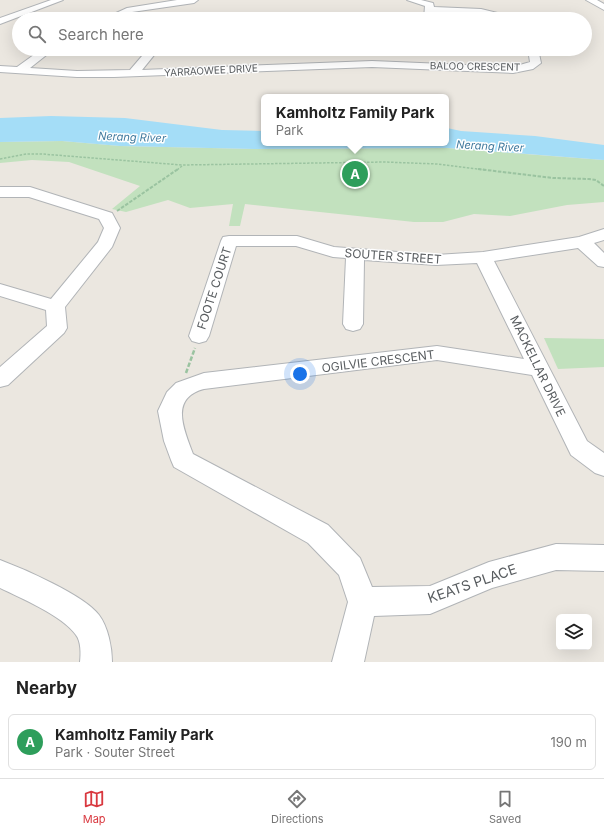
<!DOCTYPE html>
<meta charset="utf-8">
<style>
:root{--surface:#fff;--page:#f2f2f2;--text:#222;--muted:#767676;--line:#e0e0e0;--accent:#d9383f}
body{margin:0;font-family:Inter,sans-serif;background:var(--page);color:var(--text)}
.controls{position:absolute;right:12px;bottom:12px;display:grid;overflow:hidden;border-radius:6px;box-shadow:0 4px 16px #0002}
.controls button{width:36px;height:36px;display:grid;place-items:center;padding:0;border:0;border-bottom:1px solid var(--line);background:var(--surface);color:var(--text);font:20px sans-serif}
.you{position:absolute;left:300px;top:374px;width:14px;height:14px;margin:-10px;border:3px solid #fff;border-radius:50%;background:#1a73e8;box-shadow:0 0 0 6px #1a73e833}
.badge{display:grid;place-items:center;width:26px;height:26px;border-radius:50%;background:var(--accent);color:#fff;font-size:13px;font-weight:700}
.pin{position:absolute;translate:-50% -50%;border:2px solid #fff;box-shadow:0 1px 4px #0006}
.popup{position:absolute;left:261px;top:94px;width:188px;height:52px;box-sizing:border-box;display:grid;place-content:center;border-radius:6px;background:var(--surface);filter:drop-shadow(0 1px 3px #0005);font-size:13px;white-space:nowrap;color:var(--muted)}
.popup b{font-size:15px;color:var(--text)}
.popup::after{content:'';position:absolute;left:50%;top:100%;margin-left:-8px;border:8px solid transparent;border-top-color:var(--surface)}
.list{margin:0;padding:0;list-style:none}
h2{display:flex;justify-content:space-between;align-items:center;height:52px;margin:0;padding:0 16px;font-size:17px}
h2 small{font-size:13px;font-weight:400;color:var(--muted)}
.list li{display:grid;grid-template-columns:26px 1fr auto;gap:12px;align-items:center;box-sizing:border-box;height:56px;margin:0 8px 8px;padding:0 8px;border:1px solid var(--line);border-radius:6px}
.list b{display:block;font-size:15px;white-space:nowrap}
.list p{margin:0;font-size:13px;white-space:nowrap;color:var(--muted)}
.list em{font-size:13px;font-style:normal;color:var(--muted)}
.icon{flex:none;width:22px;height:22px;fill:none;stroke:currentColor;stroke-width:2;stroke-linecap:round;stroke-linejoin:round}
.map{position:relative;flex:none;width:604px;height:662px;overflow:hidden}
.search{position:absolute;background:var(--surface);box-shadow:0 4px 16px #0002;left:12px;right:12px;top:12px;height:44px;display:flex;align-items:center;gap:10px;box-sizing:border-box;padding:0 14px;border-radius:22px;color:var(--muted);font-size:15px}
.sheet{height:116px;background:var(--surface)}
nav{display:flex;justify-content:space-around;align-items:center;box-sizing:border-box;height:56px;border-top:1px solid var(--line);background:var(--surface);font-size:11px;color:var(--muted)}
nav a{display:grid;justify-items:center;gap:2px}
nav .on{color:var(--accent)}
.map>svg:first-child{display:block}
</style>
<div class="map">
<svg width="604" height="662" viewBox="0 0 604 662">
<rect width="100%" height="100%" fill="#ebe7e0"/>
<g fill="#c2e1be">
<path d="M 62,141 L 120,146 L 255,149 L 447,148 L 604,160 L 604,202 L 567,205 L 510,216 L 474,214 L 443,222 L 414,222 L 245,204 L 240,226 L 229,226 L 233,204 L 190,208 L 168,200 L 126,212 L 112,209 L 140,186 L 69,162 L 32,160 L 0,163 L 0,142 Z"/>
<path d="M 544,338 L 604,339 L 604,367 L 558,369 Z"/>
</g>
<path fill="#a4ddf7" d="M 51,116 L 125,118 L 222,130 L 264,131 L 264,143 L 446,143 L 446,128 L 447,128 L 461,131 L 535,136 L 604,145 L 604,160 L 448,148 L 255,149 L 120,146 L 62,141 L 0,142 L 0,118 Z"/>
<g fill="none" stroke-linecap="round" stroke-linejoin="round">
<defs>
<g id="minor">
<path d="M 51,0 L 63,0 L 0,24 L 0,18 Z"/>
<path d="M 177,0 L 198,0 L 194,3 L 132,12 L 116,19 L 103,19 L 127,8 Z"/>
<path d="M 407,0 L 421,0 L 433,3 L 434,7 L 481,9 L 514,17 L 516,19 L 499,19 L 481,15 L 434,12 L 434,19 L 424,19 L 425,6 Z"/>
<path d="M 586,0 L 597,0 L 604,4 L 604,10 Z"/>
<path d="M 42,49 L 54,49 L 30,68 L 77,71 L 130,70 L 148,49 L 159,49 L 142,70 L 372,61 L 513,67 L 530,62 L 528,49 L 538,49 L 541,63 L 533,69 L 513,73 L 372,67 L 114,77 L 77,77 L 0,72 L 0,66 L 17,67 Z"/>
<path d="M 0,187 L 30,187 L 112,213 L 120,228 L 112,247 L 65,307 L 67,328 L 64,333 L 8,385 L 0,387 L 0,367 L 47,326 L 46,310 L 0,296 L 0,284 L 51,299 L 98,242 L 104,228 L 99,219 L 29,197 L 0,197 Z"/>
<path d="M 604,229 L 604,240 L 594,243 L 604,253 L 604,267 L 598,266 L 578,248 L 494,261 L 587,441 L 604,453 L 604,476 L 595,473 L 571,455 L 532,375 L 437,360 L 204,389 C 169,398 184,430 193,454 L 328,525 L 360,558 L 372,587 L 430,586 L 489,562 L 556,544 L 604,545 L 604,571 L 556,570 L 492,588 L 430,614 L 374,616 L 364,662 L 332,662 L 348,602 L 339,575 L 308,543 L 174,467 L 171,460 L 164,441 L 158,411 L 167,392 L 176,383 L 204,373 L 437,346 L 524,359 L 477,263 L 436,265 L 364,260 L 363,324 L 360,329 L 353,331 L 346,329 L 343,324 L 346,258 L 333,257 L 296,246 L 236,246 L 209,336 L 206,341 L 199,343 L 192,341 L 189,336 L 221,241 L 223,237 L 229,236 L 297,236 L 334,247 L 436,255 L 483,252 L 579,237 Z"/>
<path d="M 0,560 C 24,569 84,595 99,615 C 108,627 112,647 112,662 L 80,662 C 81,654 81,641 76,635 C 63,616 21,598 0,588 Z"/>
</g>
</defs>
<use href="#minor" stroke="#b1b4b7" stroke-width="2"/>
<g stroke="#9ac3a0" stroke-width="1.5" stroke-dasharray="2.5 1.5" stroke-linecap="butt">
<path d="M 0,159 L 26,154 L 42,154 L 182,165 L 384,162 L 437,164 L 486,170"/>
<path d="M 177,170 L 182,166"/>
</g>
<g stroke="#9ac3a0" stroke-width="2" stroke-dasharray="3.5 1.5" stroke-linecap="butt">
<path d="M 478,169 L 553,178 L 589,179 L 596,180 L 604,186"/>
<path d="M 117,211 L 178,169"/>
</g>
<path stroke="#9ac3a0" stroke-width="2.5" stroke-dasharray="4.5 2" stroke-linecap="butt" d="M 186,373 L 195,348"/>
<use href="#minor" fill="#fff" fill-rule="evenodd"/>
</g>
<g text-anchor="middle" dominant-baseline="central" stroke-width="3" stroke-linejoin="round" paint-order="stroke">
<g font-size="10" fill="#595d60" stroke="#fff">
<text transform="translate(475 66) rotate(1)">BALOO CRESCENT</text>
<text transform="translate(211 70) rotate(-3)">YARRAOWEE DRIVE</text>
</g>
<g font-size="11" font-style="italic" fill="#417a9e" stroke="#fff">
<text transform="translate(132 137) rotate(2)">Nerang River</text>
<text transform="translate(490 146) rotate(3)">Nerang River</text>
</g>
<g font-size="12" fill="#595d60" stroke="#fff">
<text transform="translate(393 256) rotate(4)">SOUTER STREET</text>
<text transform="translate(214 288) rotate(-72)">FOOTE COURT</text>
<text transform="translate(378 361) rotate(-7)">OGILVIE CRESCENT</text>
<text transform="translate(538 366) rotate(64)">MACKELLAR DRIVE</text>
</g>
<g font-size="14" fill="#595d60" stroke="#fff">
<text transform="translate(472 583) rotate(-19)">KEATS PLACE</text>
</g>
</g>
</svg>
<div class="controls">
<button><svg class="icon" aria-label="layers" viewBox="0 0 24 24"><path d="M12 4l9 5-9 5-9-5zM3 14l9 5 9-5"/></svg></button>
</div>
<div class="you"></div>
<div class="pin badge" style="left:355px;top:174px;background:#2e9e5b">A</div>
<div class="popup"><b>Kamholtz Family Park</b>Park</div>
<div class="search"><svg class="icon" aria-label="search" viewBox="0 0 24 24"><circle cx="10" cy="10" r="6"/><path d="M15 15l6 6"/></svg>Search here</div>
</div>
<section class="sheet">
<h2>Nearby<small></small></h2>
<ul class="list">
<li><span class="badge" style="background:#2e9e5b">A</span><div><b>Kamholtz Family Park</b><p>Park · Souter Street</p></div><em>190 m</em></li>
</ul>
</section>
<nav>
<a class="on"><svg class="icon" aria-label="map" viewBox="0 0 24 24"><path d="M3 6l6-2 6 2 6-2v14l-6 2-6-2-6 2zM9 4v14M15 6v14"/></svg>Map</a>
<a><svg class="icon" aria-label="directions" viewBox="0 0 24 24"><path d="M12 3l9 9-9 9-9-9zM9 14v-3h6M13 9l2 2-2 2"/></svg>Directions</a>
<a><svg class="icon" aria-label="saved" viewBox="0 0 24 24"><path d="M7 4h10v16l-5-4-5 4z"/></svg>Saved</a>
</nav>
